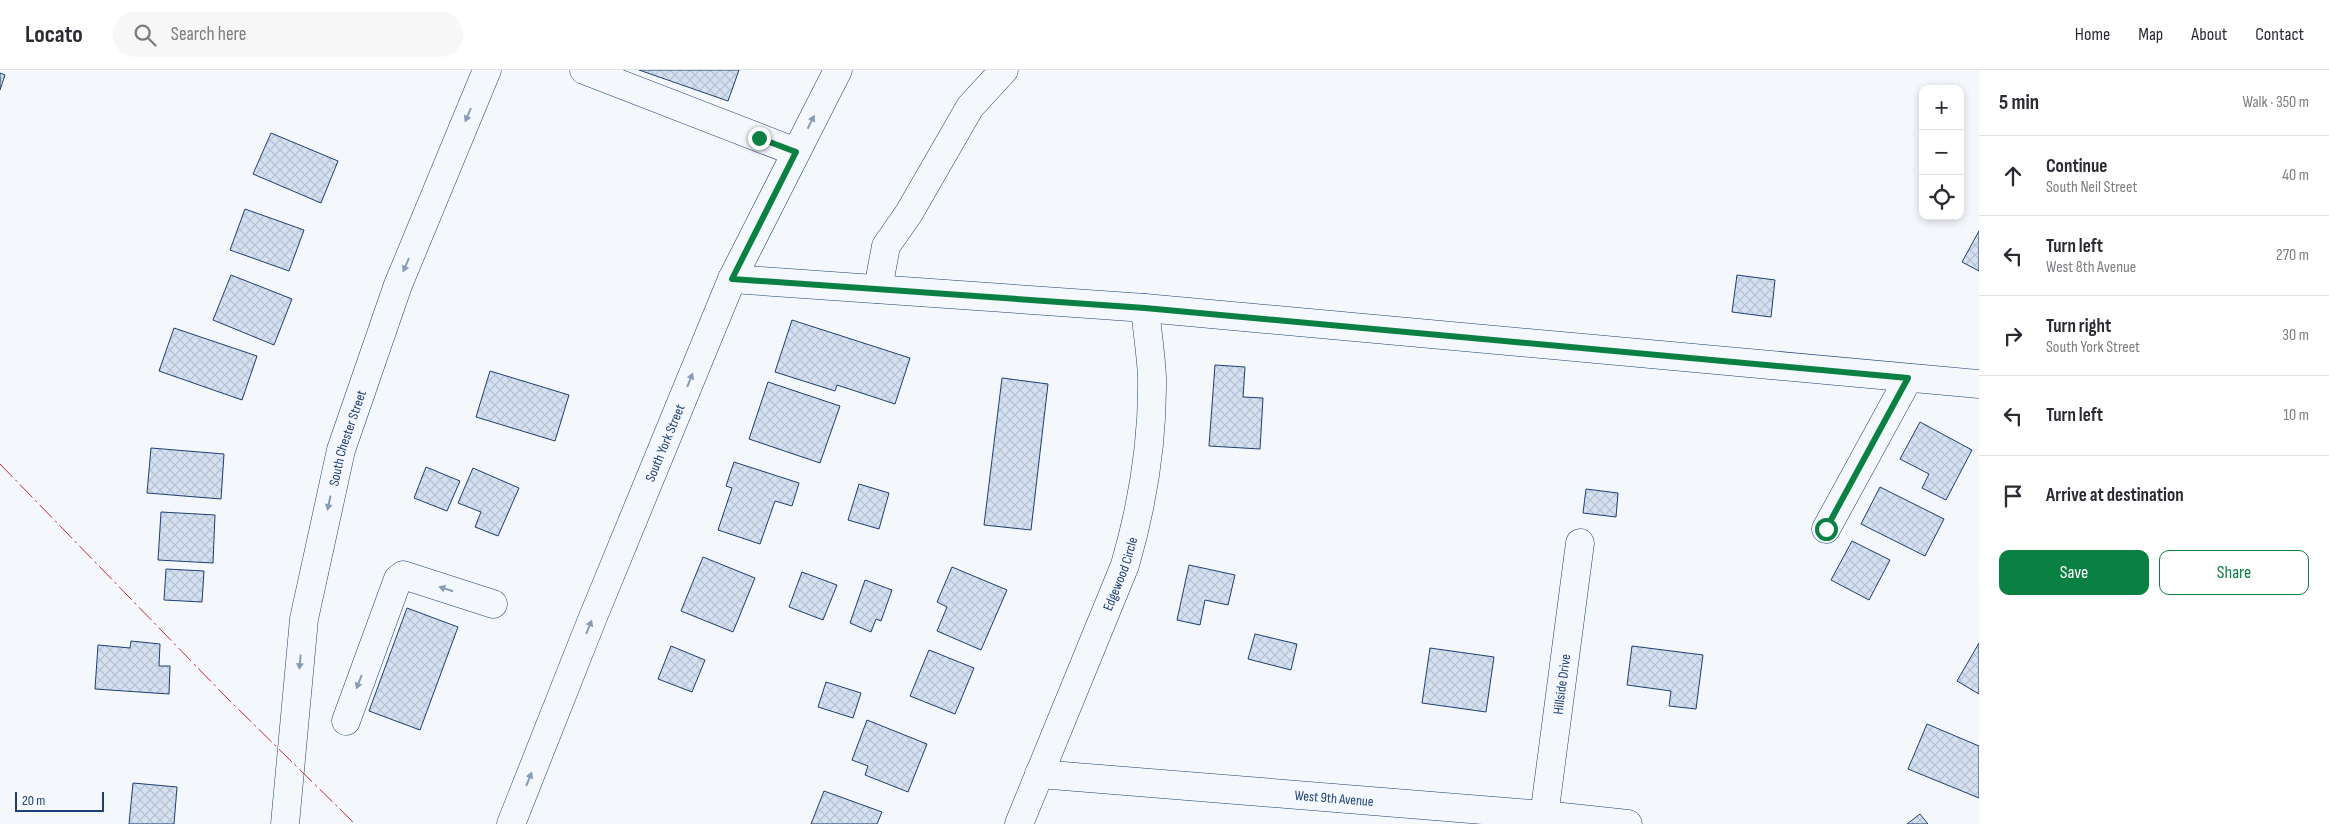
<!DOCTYPE html>
<meta charset="utf-8">
<style>
:root{--surface:#fff;--page:#f7f7f7;--text:#2b2b33;--muted:#7c7c81;--line:#e1e1e2;--accent:#0b8043}
body{margin:0;font-family:"Sofia Sans Condensed",sans-serif;background:var(--page);color:var(--text)}
.controls{position:absolute;right:15px;top:15px;display:grid;overflow:hidden;border-radius:10px;box-shadow:0 2px 8px #0003}
.controls button{width:45px;height:45px;display:grid;place-items:center;padding:0;border:0;border-bottom:1px solid var(--line);background:var(--surface);color:var(--text);font:25px sans-serif}
.scale{position:absolute;left:15px;bottom:12px;width:89px;box-sizing:border-box;padding-left:5px;border:2px solid #1d3f73;border-top:0;font-size:14px;line-height:18px;white-space:nowrap;color:#1d3f73;-webkit-text-stroke:4px #f4f7fb;paint-order:stroke}
.stop{position:absolute;width:15px;height:15px;margin:-11px;border:4px solid #0b8043;border-radius:50%;background:#fff}
.stop.end{background:#0b8043;border-color:#fff;box-shadow:0 1px 5px #0008}
.list{margin:0;padding:0;list-style:none}
h2{display:flex;justify-content:space-between;align-items:center;height:65px;margin:0;padding:0 20px;font-size:21px}
h2 small{font-size:16px;font-weight:400;color:var(--muted)}
.list li{display:grid;grid-template-columns:32px 1fr auto;gap:15px;align-items:center;box-sizing:border-box;height:80px;padding:0 20px;border-top:1px solid var(--line)}
.list b{display:block;font-size:19px;white-space:nowrap}
.list p{margin:0;font-size:16px;white-space:nowrap;color:var(--muted)}
.list em{font-size:16px;font-style:normal;color:var(--muted)}
.actions{display:flex;gap:10px;padding:15px 20px}
.actions a{flex:1;padding:11px 0;border:1px solid var(--accent);border-radius:10px;text-align:center;font-size:18px;color:var(--accent)}
.actions .main{background:var(--accent);color:#fff}
.icon{flex:none;width:28px;height:28px;fill:none;stroke:currentColor;stroke-width:2;stroke-linecap:round;stroke-linejoin:round}
.map{position:relative;flex:none;width:1979px;height:754px;overflow:hidden}
header{display:flex;align-items:center;gap:30px;box-sizing:border-box;height:70px;padding:0 25px;background:var(--surface);border-bottom:1px solid var(--line)}
header strong{font-size:24px}
nav{display:flex;gap:28px;margin-inline-start:auto;font-size:18px}
.search{width:350px;height:45px;background:var(--page);display:flex;align-items:center;gap:12px;box-sizing:border-box;padding:0 18px;border-radius:28px;color:var(--muted);font-size:19px}
main{display:flex}
aside{flex:1;background:var(--surface)}
.map>svg:first-child{display:block}
</style>
<header>
<strong>Locato</strong>
<div class="search"><svg class="icon" aria-label="search" viewBox="0 0 24 24"><circle cx="10" cy="10" r="6"/><path d="M15 15l6 6"/></svg>Search here</div>
<nav><a>Home</a><a>Map</a><a>About</a><a>Contact</a></nav>
</header>
<main>
<div class="map">
<svg width="1979" height="754" viewBox="0 0 1979 754">
<defs>
<pattern id="building-cross-hatch" width="8" height="8" patternUnits="userSpaceOnUse" patternTransform="scale(1.25)"><rect width="8" height="8" fill="#d5e0f0"/><path d="M0 0l8 8M0 8l8-8" fill="none" stroke="#b6c1d1"/></pattern>
</defs>
<rect width="100%" height="100%" fill="#f4f7fb"/>
<g fill="url(#building-cross-hatch)" stroke="#1d3f73">
<path d="M 639,0 L 739,0 L 728,31 Z"/>
<path d="M 0,3 L 5,5 L 0,20 Z"/>
<path d="M 271,63 L 338,91 L 321,133 L 253,104 Z"/>
<path d="M 245,139 L 304,160 L 289,201 L 230,180 Z"/>
<path d="M 1979,161 L 1979,201 L 1962,192 Z"/>
<path d="M 231,205 L 292,229 L 274,275 L 213,250 Z"/>
<path d="M 1737,205 L 1775,210 L 1771,247 L 1732,242 Z"/>
<path d="M 792,250 L 910,288 L 895,334 L 837,315 L 835,321 L 775,302 Z"/>
<path d="M 174,258 L 257,286 L 242,330 L 159,301 Z"/>
<path d="M 1215,295 L 1245,297 L 1243,327 L 1263,328 L 1260,379 L 1209,376 Z"/>
<path d="M 490,301 L 569,325 L 555,371 L 476,347 Z"/>
<path d="M 1002,308 L 1048,314 L 1031,460 L 984,455 Z"/>
<path d="M 768,312 L 840,336 L 820,393 L 749,369 Z"/>
<path d="M 1920,352 L 1972,380 L 1946,430 L 1922,418 L 1929,404 L 1900,389 Z"/>
<path d="M 151,378 L 224,384 L 221,429 L 147,423 Z"/>
<path d="M 734,392 L 799,413 L 792,436 L 775,431 L 760,474 L 718,460 L 732,418 L 726,416 Z"/>
<path d="M 426,397 L 460,411 L 447,441 L 414,428 Z"/>
<path d="M 473,398 L 519,418 L 498,466 L 475,457 L 481,442 L 458,433 Z"/>
<path d="M 859,414 L 889,423 L 879,459 L 848,450 Z"/>
<path d="M 1880,417 L 1944,449 L 1925,486 L 1861,454 Z"/>
<path d="M 1586,419 L 1618,423 L 1616,447 L 1583,443 Z"/>
<path d="M 161,442 L 215,445 L 213,493 L 158,490 Z"/>
<path d="M 1852,471 L 1890,490 L 1869,530 L 1831,510 Z"/>
<path d="M 703,487 L 755,508 L 733,562 L 681,541 Z"/>
<path d="M 1189,495 L 1235,505 L 1228,535 L 1205,530 L 1200,555 L 1177,550 Z"/>
<path d="M 952,497 L 1007,520 L 981,580 L 937,561 L 947,537 L 937,532 Z"/>
<path d="M 166,499 L 204,501 L 202,532 L 164,530 Z"/>
<path d="M 802,502 L 837,515 L 823,550 L 789,537 Z"/>
<path d="M 865,510 L 892,520 L 881,551 L 876,549 L 871,562 L 850,553 Z"/>
<path d="M 407,538 L 458,557 L 420,660 L 369,641 Z"/>
<path d="M 1255,564 L 1297,574 L 1291,600 L 1248,589 Z"/>
<path d="M 131,571 L 160,574 L 159,596 L 170,596 L 169,624 L 95,619 L 98,575 L 130,578 Z"/>
<path d="M 1979,573 L 1979,624 L 1957,611 Z"/>
<path d="M 671,576 L 705,590 L 692,622 L 658,609 Z"/>
<path d="M 1632,576 L 1703,585 L 1696,639 L 1669,636 L 1671,621 L 1627,615 Z"/>
<path d="M 1430,578 L 1494,587 L 1486,642 L 1422,633 Z"/>
<path d="M 929,580 L 974,598 L 955,644 L 910,626 Z"/>
<path d="M 826,612 L 861,623 L 853,648 L 818,637 Z"/>
<path d="M 867,650 L 927,674 L 908,722 L 865,705 L 868,696 L 852,690 Z"/>
<path d="M 1927,654 L 1979,676 L 1979,728 L 1908,699 Z"/>
<path d="M 133,713 L 177,717 L 174,754 L 129,754 Z"/>
<path d="M 824,721 L 882,742 L 877,754 L 811,754 Z"/>
<path d="M 1920,744 L 1928,754 L 1907,754 Z"/>
</g>
<g fill="none" stroke-linecap="round" stroke-linejoin="round">
<defs>
<g id="minor">
<path d="M 584,0 L 796,82"/>
<path d="M 732,209 L 1145,238 L 1979,314"/>
<path d="M 878,219 L 886,176 L 909,143 L 970,37 L 1004,0"/>
<path d="M 1826,459 L 1908,309"/>
<path d="M 346,651 L 398,509 L 403,505 L 493,534"/>
<path id="s1" d="M 1039,704 L 1544,745 L 1628,754"/>
<path id="s2" d="M 1019,754 L 1125,495 C 1143,433 1153,371 1152,307 C 1151,284 1147,261 1145,238"/>
<path id="s3" d="M 1543,754 L 1580,473"/>
</g>
<g id="major">
<path id="s4" d="M 285,754 L 304,549 L 341,380 L 398,215 L 487,0"/>
<path id="s5" d="M 511,754 L 591,552 L 732,209 L 838,0"/>
</g>
</defs>
<use href="#minor" stroke="#1d3f73" stroke-width="29"/>
<use href="#major" stroke="#1d3f73" stroke-width="29"/>
<use href="#minor" stroke="#f4f7fb" stroke-width="28"/>
<use href="#major" stroke="#f4f7fb" stroke-width="28"/>
<path stroke="#c62828" stroke-width="1" stroke-dasharray="18 4 2.5 4" stroke-linecap="butt" d="M 0,394 L 227,628 L 355,754"/>
</g>
<defs><path id="oneway-solid" d="M-6-.8H1V-3.2L6.5 0L1 3.2V.8H-6Z" transform="scale(1.25)"/></defs>
<g fill="#889bb7">
<use href="#oneway-solid" transform="translate(468 45) rotate(113)"/>
<use href="#oneway-solid" transform="translate(811 52) rotate(-63)"/>
<use href="#oneway-solid" transform="translate(406 195) rotate(113)"/>
<use href="#oneway-solid" transform="translate(690 310) rotate(-68)"/>
<use href="#oneway-solid" transform="translate(329 433) rotate(102)"/>
<use href="#oneway-solid" transform="translate(446 519) rotate(-162)"/>
<use href="#oneway-solid" transform="translate(589 557) rotate(-68)"/>
<use href="#oneway-solid" transform="translate(300 592) rotate(95)"/>
<use href="#oneway-solid" transform="translate(359 612) rotate(111)"/>
<use href="#oneway-solid" transform="translate(529 709) rotate(-68)"/>
</g>
<g fill="none" stroke-linecap="round" stroke-linejoin="round">
<path stroke="#0b8043" stroke-width="6" d="M 759,68 L 796,82 L 732,209 L 1145,238 L 1908,308 L 1826,459"/>
</g>
<g text-anchor="middle" dominant-baseline="central" stroke-width="4" stroke-linejoin="round" paint-order="stroke">
<g font-size="14" fill="#1d3f73" stroke="#f4f7fb">
<text stroke="none"><textPath href="#s4" startOffset="392">South Chester Street</textPath></text>
<text stroke="none"><textPath href="#s5" startOffset="411">South York Street</textPath></text>
<text stroke="none"><textPath href="#s2" startOffset="270">Edgewood Circle</textPath></text>
<text stroke="none"><textPath href="#s3" startOffset="141">Hillside Drive</textPath></text>
<text stroke="none"><textPath href="#s1" startOffset="296">West 9th Avenue</textPath></text>
</g>
</g>
</svg>
<div class="controls">
<button>+</button>
<button>−</button>
<button><svg class="icon" aria-label="locate" viewBox="0 0 24 24"><circle cx="12" cy="12" r="6"/><path d="M12 2v4M12 18v4M2 12h4M18 12h4"/></svg></button>
</div>
<div class="scale">20 m</div>
<div class="stop" style="left:1826px;top:459px"></div>
<div class="stop end" style="left:759px;top:68px"></div>
</div>
<aside>
<h2>5 min<small>Walk · 350 m</small></h2>
<ul class="list">
<li><svg class="icon" aria-label="ahead" viewBox="0 0 24 24"><path d="M12 20V5M6 11l6-6 6 6"/></svg><div><b>Continue</b><p>South Neil Street</p></div><em>40 m</em></li>
<li><svg class="icon" aria-label="left" viewBox="0 0 24 24"><path d="M17 20v-9H6M10 6l-5 5 5 5"/></svg><div><b>Turn left</b><p>West 8th Avenue</p></div><em>270 m</em></li>
<li><svg class="icon" aria-label="right" viewBox="0 0 24 24"><path d="M7 20v-9h11M14 6l5 5-5 5"/></svg><div><b>Turn right</b><p>South York Street</p></div><em>30 m</em></li>
<li><svg class="icon" aria-label="left" viewBox="0 0 24 24"><path d="M17 20v-9H6M10 6l-5 5 5 5"/></svg><div><b>Turn left</b></div><em>10 m</em></li>
<li><svg class="icon" aria-label="arrive" viewBox="0 0 24 24"><path d="M6 21V4h12l-3 4 3 4H6"/></svg><div><b>Arrive at destination</b></div></li>
</ul>
<div class="actions"><a class="main">Save</a><a>Share</a></div>
</aside>
</main>
